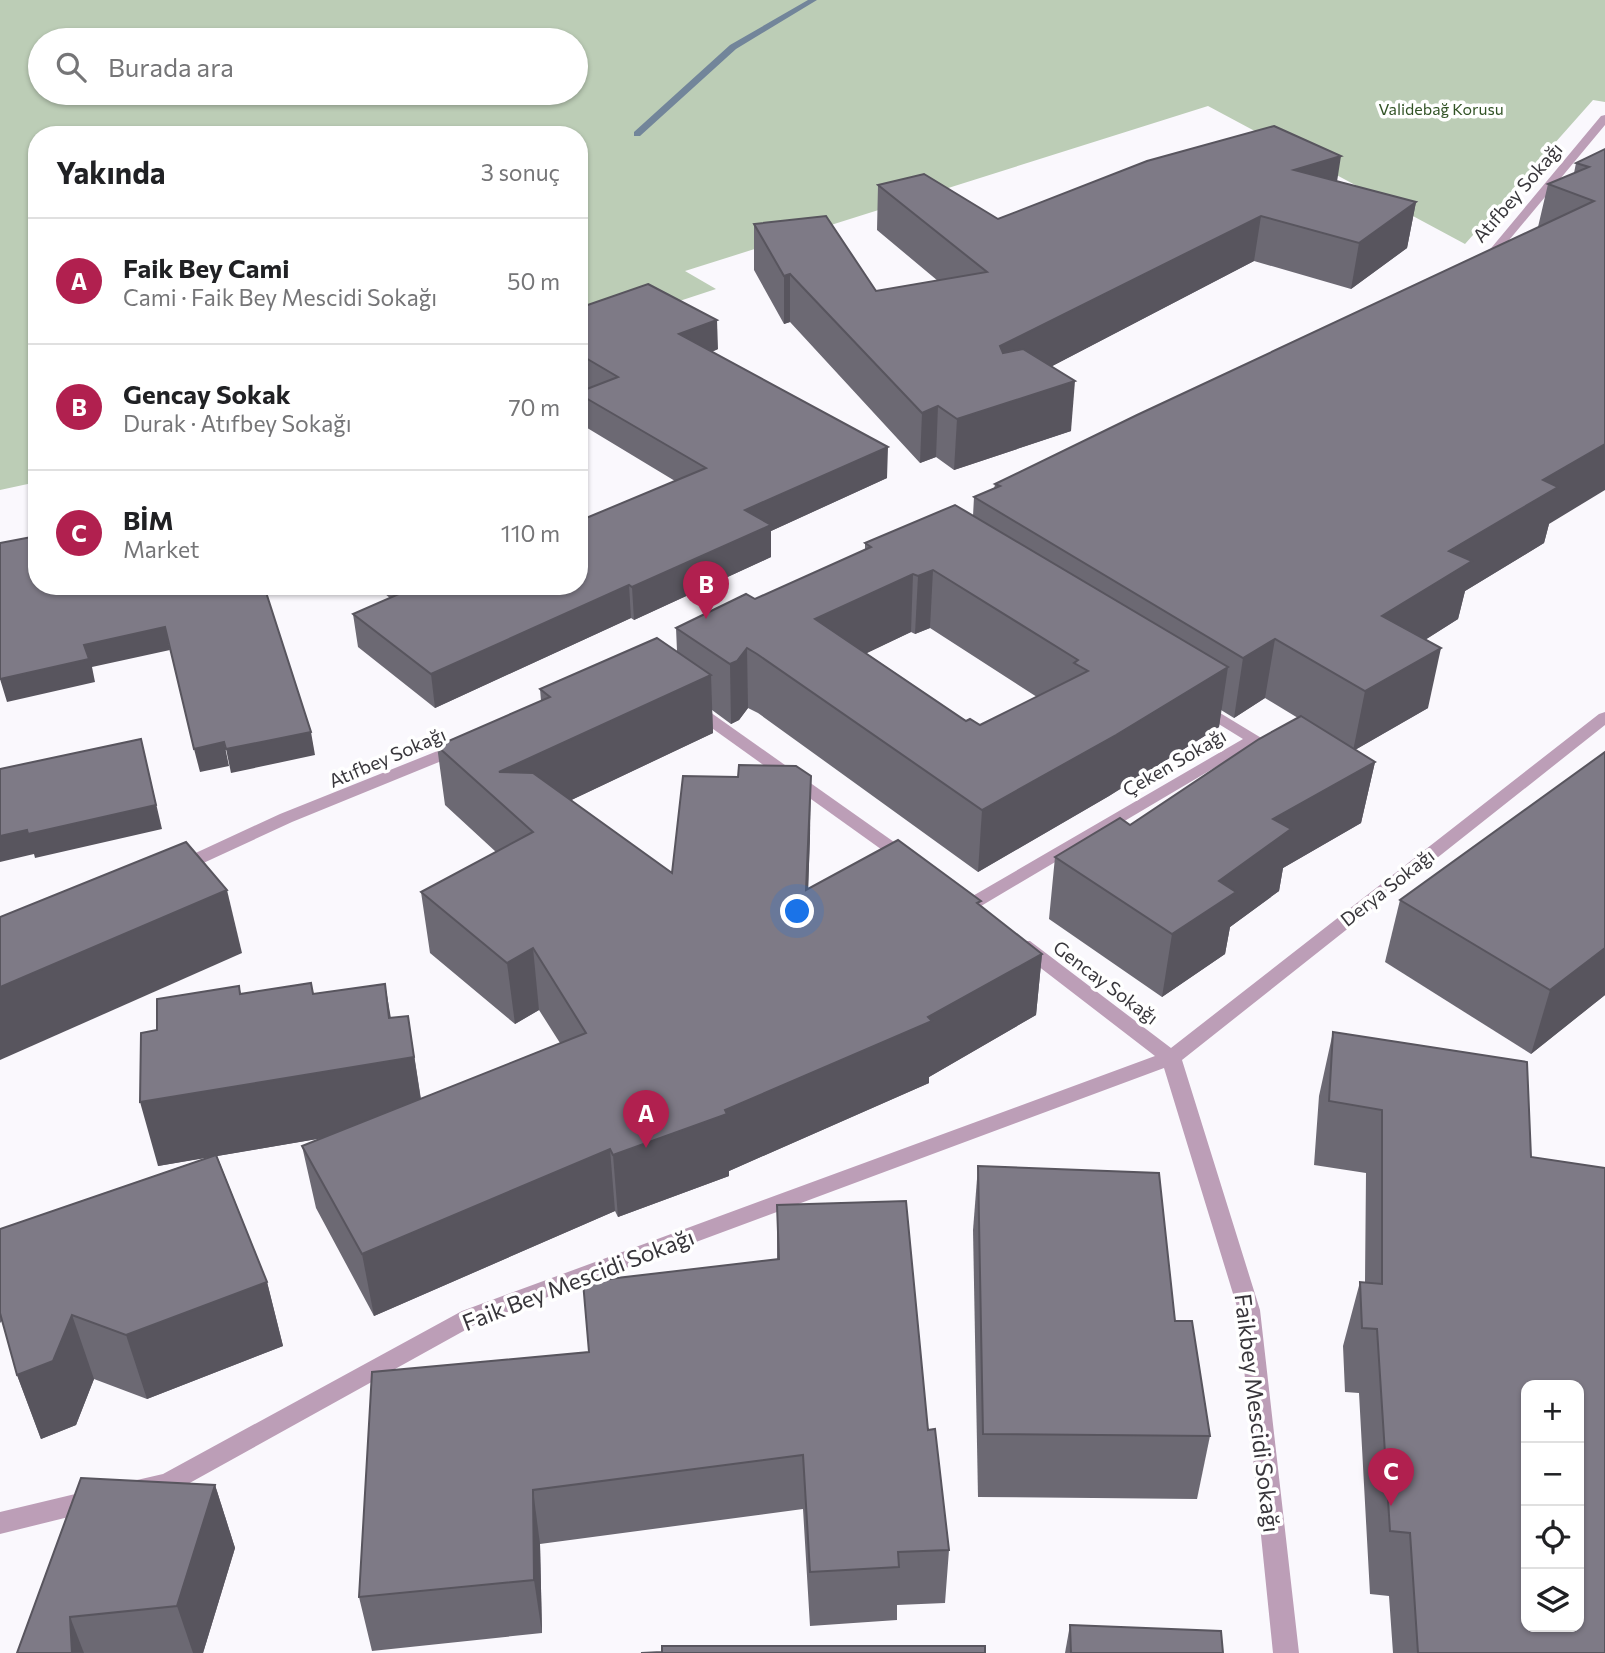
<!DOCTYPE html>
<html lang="tr">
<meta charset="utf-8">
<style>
:root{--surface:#fff;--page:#f6f6f6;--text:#202124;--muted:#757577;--line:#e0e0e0;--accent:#b1204f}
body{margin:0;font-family:Commissioner,sans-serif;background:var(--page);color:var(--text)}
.controls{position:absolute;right:21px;bottom:21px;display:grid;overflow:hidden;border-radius:14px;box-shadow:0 2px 5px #0004}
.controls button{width:63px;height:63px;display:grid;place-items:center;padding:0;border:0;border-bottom:2px solid var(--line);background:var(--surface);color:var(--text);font:35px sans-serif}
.you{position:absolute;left:798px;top:912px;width:24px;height:24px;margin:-18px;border:5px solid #fff;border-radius:50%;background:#1a73e8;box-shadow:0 0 0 10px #1a73e833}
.badge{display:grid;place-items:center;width:46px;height:46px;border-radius:50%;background:var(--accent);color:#fff;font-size:23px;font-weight:700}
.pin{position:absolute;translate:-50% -58px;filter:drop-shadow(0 2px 4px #0008)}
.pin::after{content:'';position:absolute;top:37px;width:24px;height:21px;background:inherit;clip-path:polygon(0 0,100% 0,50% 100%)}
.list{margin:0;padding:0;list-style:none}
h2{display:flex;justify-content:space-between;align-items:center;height:91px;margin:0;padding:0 28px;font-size:30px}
h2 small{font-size:23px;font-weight:400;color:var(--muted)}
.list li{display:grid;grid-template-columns:46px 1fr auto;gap:21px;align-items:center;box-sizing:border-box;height:126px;padding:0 28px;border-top:2px solid var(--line)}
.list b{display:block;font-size:26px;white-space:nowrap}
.list p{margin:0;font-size:23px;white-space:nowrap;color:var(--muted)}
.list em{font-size:23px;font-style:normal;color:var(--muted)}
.icon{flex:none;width:38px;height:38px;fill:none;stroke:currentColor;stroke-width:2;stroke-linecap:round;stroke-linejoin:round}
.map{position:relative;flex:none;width:1605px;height:1653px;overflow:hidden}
.search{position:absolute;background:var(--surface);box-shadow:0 2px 5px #0004;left:28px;top:28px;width:560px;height:77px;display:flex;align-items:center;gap:18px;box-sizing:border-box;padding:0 24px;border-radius:38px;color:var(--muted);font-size:26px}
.panel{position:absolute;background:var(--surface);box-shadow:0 2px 5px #0004;left:28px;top:126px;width:560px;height:469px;border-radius:28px}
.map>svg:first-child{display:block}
</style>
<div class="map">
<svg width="1605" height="1653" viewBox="0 0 1605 1653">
<rect width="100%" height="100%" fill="#faf8fd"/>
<path fill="#bccdb6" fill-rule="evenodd" d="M 0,0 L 1605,0 L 1605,102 L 1593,100 L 1465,244 L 1208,106 L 685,271 L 716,289 L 579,334 L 579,135 L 37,135 L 37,482 L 0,490 ZM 40,40 L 576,40 L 576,93 L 40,93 Z"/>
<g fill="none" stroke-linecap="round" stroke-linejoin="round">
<path fill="#72859a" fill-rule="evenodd" d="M 808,0 L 817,0 L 736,49 L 640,136 L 634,136 L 634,132 L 730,45 Z"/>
<g fill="#bc9eb7" fill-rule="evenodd">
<path d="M 1605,115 L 1605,125 L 1495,257 L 1486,263 L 1478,263 L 1478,259 L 1487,253 L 1601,116 Z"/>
<path d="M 1202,702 L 1263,739 L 976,909 L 964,909 L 961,905 L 964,901 L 1243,739 L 1196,710 L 1194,707 Z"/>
<path d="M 694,703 L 700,705 L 911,854 L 914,858 L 911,862 L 899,862 L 688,711 L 686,708 Z"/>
<path d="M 1605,712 L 1605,725 L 1182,1060 L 1260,1310 L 1299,1653 L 1273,1653 L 1238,1310 L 1164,1068 L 478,1323 L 177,1490 L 146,1499 L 137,1496 L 134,1488 L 137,1480 L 163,1474 L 462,1311 L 1155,1056 L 1016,949 L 1014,945 L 1016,941 L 1030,941 L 1171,1048 L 1599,714 Z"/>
<path d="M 460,742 L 468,747 L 466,751 L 292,822 L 186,871 L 180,873 L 171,867 L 174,863 L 280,814 Z"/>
<path d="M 92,1490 L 101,1493 L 104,1501 L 101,1509 L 0,1534 L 0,1512 Z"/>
</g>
</g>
<g fill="#6c6973" fill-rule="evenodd">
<path d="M 1605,149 L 1549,524 L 1544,543 L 1465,591 L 1458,619 L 1425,640 L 1428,708 L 1355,750 L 1375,762 L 1361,823 L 1283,868 L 1279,891 L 1230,927 L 1225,954 L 1162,997 L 1049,919 L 1055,857 L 1130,825 L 1298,718 L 1265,698 L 1234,718 L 1221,710 L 1219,727 L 1109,796 L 978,872 L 758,713 L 748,708 L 739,720 L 731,724 L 712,710 L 713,733 L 571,800 L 672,873 L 810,836 L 808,889 L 981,906 L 1042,954 L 1036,1015 L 929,1077 L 929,1083 L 729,1171 L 729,1176 L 618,1217 L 615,1211 L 374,1316 L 316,1208 L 302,1146 L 322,1138 L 217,1156 L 267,1282 L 283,1346 L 147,1399 L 94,1379 L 76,1425 L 41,1439 L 17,1375 L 2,1321 L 0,1323 L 0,1229 L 209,1157 L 158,1166 L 157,1030 L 239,986 L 241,994 L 314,994 L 391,1018 L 408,1016 L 421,1099 L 560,1043 L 539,1010 L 515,1024 L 430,953 L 421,892 L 496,852 L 445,805 L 437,746 L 541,701 L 540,689 L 677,651 L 676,628 L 755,599 L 865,550 L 865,543 L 973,516 L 974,497 L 994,489 L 995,484 L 1538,227 L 1548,184 L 1574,173 L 1576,163 ZM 930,628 L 1037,697 L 980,725 L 966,721 L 866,653 L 911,632 L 915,634 Z"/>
<path d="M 1337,181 L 1416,202 L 1407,248 L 1351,289 L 1254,261 L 1052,366 L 1071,431 L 954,470 L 936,457 L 920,463 L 790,322 L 784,324 L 754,270 L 754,224 L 876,291 L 938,281 L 877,230 L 878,185 L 998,219 Z"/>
<path d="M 579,308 L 718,349 L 712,352 L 887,478 L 771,531 L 771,557 L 634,620 L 631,618 L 435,708 L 358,647 L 353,614 L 390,598 L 375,586 L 579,586 L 675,481 L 579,423 L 579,392 L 588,388 L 579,383 Z"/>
<path d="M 1400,900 L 1605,995 L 1531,1054 L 1385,962 Z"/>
<path d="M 1333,1032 L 1531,1157 L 1605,1653 L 1393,1653 L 1389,1596 L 1370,1594 L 1359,1393 L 1345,1392 L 1343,1346 L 1360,1282 L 1365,1282 L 1366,1173 L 1314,1165 L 1319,1096 Z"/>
<path d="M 978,1166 L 1175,1321 L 1210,1436 L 1197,1499 L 978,1497 L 973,1230 Z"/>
<path d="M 777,1205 L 928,1430 L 949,1550 L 945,1603 L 897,1605 L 897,1620 L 810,1626 L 803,1509 L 540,1544 L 542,1633 L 372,1651 L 359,1597 L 589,1352 L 777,1259 Z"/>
<path d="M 215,1485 L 235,1548 L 203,1653 L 17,1653 Z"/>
<path d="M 1070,1625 L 1223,1653 L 1065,1653 Z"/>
</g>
<g fill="#58555e">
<path d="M 1341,156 L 1334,201 L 1294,170 Z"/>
<path d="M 1416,202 L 1407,248 L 1351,289 L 1359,243 Z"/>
<path d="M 1261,216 L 1254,261 L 997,395 L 1000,346 Z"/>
<path d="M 790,274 L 790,322 L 784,324 L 784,276 Z"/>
<path d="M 717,320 L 718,349 L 680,364 L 679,334 Z"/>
<path d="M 1075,381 L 1071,431 L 954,470 L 957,419 Z"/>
<path d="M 938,406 L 936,457 L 920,463 L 922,413 Z"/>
<path d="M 1605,441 L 1605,490 L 1549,524 L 1544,543 L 1465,591 L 1458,619 L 1369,675 L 1382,616 L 1449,551 L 1543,480 Z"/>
<path d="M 888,447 L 887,478 L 771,531 L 771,557 L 634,620 L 632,587 L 745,510 Z"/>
<path d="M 933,570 L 930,628 L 915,634 L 918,576 Z"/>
<path d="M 913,574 L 911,632 L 815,678 L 815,619 Z"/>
<path d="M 629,585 L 631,618 L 435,708 L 431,674 Z"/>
<path d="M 165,627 L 170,650 L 92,667 L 95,682 L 7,702 L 0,679 L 84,645 Z"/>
<path d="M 1275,639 L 1265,698 L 1234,718 L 1243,658 Z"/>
<path d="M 747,648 L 748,708 L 739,720 L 731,724 L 730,664 Z"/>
<path d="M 1441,648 L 1428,708 L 1353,751 L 1365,691 Z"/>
<path d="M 1228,667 L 1219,727 L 1109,796 L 978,872 L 982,810 Z"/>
<path d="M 711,675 L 713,733 L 523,823 L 499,772 Z"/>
<path d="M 311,732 L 315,755 L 231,773 L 226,749 Z"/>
<path d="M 141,739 L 162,829 L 35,858 L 34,854 L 0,862 L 0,836 Z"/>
<path d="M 224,742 L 229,766 L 200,772 L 194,749 Z"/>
<path d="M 1375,762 L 1361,823 L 1283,868 L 1279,891 L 1230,927 L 1225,954 L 1162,997 L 1172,934 L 1273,819 Z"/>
<path d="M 811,776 L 810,836 L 806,951 L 806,890 Z"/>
<path d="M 227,890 L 242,953 L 0,1060 L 0,987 Z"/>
<path d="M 533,948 L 539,1010 L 515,1024 L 507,963 Z"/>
<path d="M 1605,948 L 1605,995 L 1531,1054 L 1550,990 Z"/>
<path d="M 1042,954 L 1036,1015 L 929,1077 L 929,1083 L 729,1171 L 729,1176 L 618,1217 L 613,1155 L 928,1017 Z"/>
<path d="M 385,984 L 396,1047 L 408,1016 L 424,1121 L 158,1166 L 140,1102 L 389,1018 Z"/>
<path d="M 610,1149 L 615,1211 L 374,1316 L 362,1254 Z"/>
<path d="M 267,1282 L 283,1346 L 147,1399 L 126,1335 Z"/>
<path d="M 72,1315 L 94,1379 L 76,1425 L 41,1439 L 17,1375 Z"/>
<path d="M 215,1485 L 235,1548 L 203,1653 L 193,1653 L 177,1606 Z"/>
<path d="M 533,1490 L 540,1544 L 542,1633 L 534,1580 Z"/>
<path d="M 70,1617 L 84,1653 L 72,1653 Z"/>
</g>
<g fill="#7e7a86" stroke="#58555e" stroke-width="2" fill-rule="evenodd">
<path d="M 1274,126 L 1341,156 L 1294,170 L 1416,202 L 1359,243 L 1261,216 L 1000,346 L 1003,353 L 1023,349 L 1075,381 L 957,419 L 938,406 L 922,413 L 790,274 L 784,276 L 754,224 L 826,216 L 876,291 L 987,272 L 878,185 L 924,174 L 998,219 L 1147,161 Z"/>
<path d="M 1605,149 L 1605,444 L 1543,480 L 1558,487 L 1449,551 L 1472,561 L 1382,616 L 1441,648 L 1365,691 L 1275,639 L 1243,658 L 974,497 L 1000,486 L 995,484 L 1137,415 L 1594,201 L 1548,184 L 1589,167 L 1576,163 Z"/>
<path d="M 648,284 L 717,320 L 679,334 L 888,447 L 745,510 L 771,525 L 632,587 L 629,585 L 431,674 L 353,614 L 415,587 L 414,586 L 579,586 L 579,521 L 706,468 L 579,394 L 579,392 L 618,377 L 579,354 L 579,308 Z"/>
<path d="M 955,505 L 1228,667 L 1116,735 L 982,810 L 757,654 L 747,648 L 737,661 L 730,664 L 676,628 L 746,594 L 755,599 L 871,547 L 865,543 ZM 933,570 L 1078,660 L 1074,663 L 1088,671 L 980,725 L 970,719 L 966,721 L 815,619 L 913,574 L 918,576 Z"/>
<path d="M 37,536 L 37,586 L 228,586 L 230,592 L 258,586 L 264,586 L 311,732 L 226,749 L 224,742 L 194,749 L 165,627 L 84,645 L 89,659 L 0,679 L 0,543 Z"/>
<path d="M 657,638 L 711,675 L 499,772 L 533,773 L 672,873 L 683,776 L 738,777 L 739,765 L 796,766 L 811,776 L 806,890 L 898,840 L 981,901 L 977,903 L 1042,954 L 928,1017 L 932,1021 L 725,1110 L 727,1114 L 613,1155 L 610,1149 L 362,1254 L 302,1146 L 586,1033 L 533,948 L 507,963 L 421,892 L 533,832 L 437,746 L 550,697 L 540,689 Z"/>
<path d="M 1301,716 L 1375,762 L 1273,819 L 1291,829 L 1219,881 L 1236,892 L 1172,934 L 1055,857 L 1120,818 L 1130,825 L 1259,739 Z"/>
<path d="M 141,739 L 156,805 L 28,834 L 27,830 L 0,836 L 0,769 Z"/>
<path d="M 1605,752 L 1605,948 L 1550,990 L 1400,900 Z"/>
<path d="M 186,842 L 227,890 L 0,987 L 0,917 Z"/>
<path d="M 311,983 L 313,994 L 385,984 L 389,1018 L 408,1016 L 414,1057 L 140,1102 L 141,1033 L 157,1030 L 157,999 L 239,986 L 240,994 Z"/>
<path d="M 1333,1032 L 1527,1062 L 1531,1157 L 1605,1168 L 1605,1653 L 1418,1653 L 1410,1533 L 1390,1531 L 1377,1329 L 1362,1328 L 1360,1282 L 1382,1284 L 1382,1110 L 1329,1101 ZM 1526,1385 L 1579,1385 L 1579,1627 L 1526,1627 Z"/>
<path d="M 216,1155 L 267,1282 L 126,1335 L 72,1315 L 53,1361 L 17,1375 L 0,1313 L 0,1229 Z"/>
<path d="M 978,1166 L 1159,1173 L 1175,1321 L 1192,1321 L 1210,1436 L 983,1434 Z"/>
<path d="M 906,1201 L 928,1430 L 935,1429 L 949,1550 L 898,1552 L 899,1567 L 810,1572 L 803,1455 L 533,1490 L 534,1580 L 359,1597 L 372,1372 L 589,1352 L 583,1282 L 779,1259 L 777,1205 Z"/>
<path d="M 81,1478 L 215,1485 L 177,1606 L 70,1617 L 72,1653 L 17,1653 Z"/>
<path d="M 1070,1625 L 1221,1631 L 1223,1653 L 1071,1653 Z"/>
<path d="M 662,1646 L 985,1646 L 985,1653 L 641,1653 L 662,1652 Z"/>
</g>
<g text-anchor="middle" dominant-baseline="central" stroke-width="7" stroke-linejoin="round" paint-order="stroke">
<g font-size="16" fill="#325326" stroke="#fff">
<text x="1441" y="108">Validebağ Korusu</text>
</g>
<g font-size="19" fill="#38363b" stroke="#fff">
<text transform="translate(1517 192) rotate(-49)">Atıfbey Sokağı</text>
<text transform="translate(387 757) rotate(-23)">Atıfbey Sokağı</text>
<text transform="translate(1174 762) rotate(-30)">Çeken Sokağı</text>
<text transform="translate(1387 887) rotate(-38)">Derya Sokağı</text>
<text transform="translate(1106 982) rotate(37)">Gencay Sokağı</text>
</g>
<g font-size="23" fill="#38363b" stroke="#fff">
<text transform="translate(578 1279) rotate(-21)">Faik Bey Mescidi Sokağı</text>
<text transform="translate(1258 1413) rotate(83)">Faikbey Mescidi Sokağı</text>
</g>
</g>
</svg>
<div class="controls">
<button>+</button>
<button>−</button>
<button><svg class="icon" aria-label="locate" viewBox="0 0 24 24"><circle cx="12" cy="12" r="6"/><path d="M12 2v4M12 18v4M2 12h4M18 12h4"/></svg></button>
<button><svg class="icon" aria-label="layers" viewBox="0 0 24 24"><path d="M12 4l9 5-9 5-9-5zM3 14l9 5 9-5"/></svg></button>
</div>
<div class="you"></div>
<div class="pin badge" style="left:646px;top:1148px">A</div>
<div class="pin badge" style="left:706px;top:619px">B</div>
<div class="pin badge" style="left:1391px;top:1506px">C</div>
<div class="search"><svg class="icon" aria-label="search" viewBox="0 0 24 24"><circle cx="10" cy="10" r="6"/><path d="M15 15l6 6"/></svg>Burada ara</div>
<section class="panel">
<h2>Yakında<small>3 sonuç</small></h2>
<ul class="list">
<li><span class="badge">A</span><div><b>Faik Bey Cami</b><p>Cami · Faik Bey Mescidi Sokağı</p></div><em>50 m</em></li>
<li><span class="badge">B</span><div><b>Gencay Sokak</b><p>Durak · Atıfbey Sokağı</p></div><em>70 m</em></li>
<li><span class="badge">C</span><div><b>BİM</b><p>Market</p></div><em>110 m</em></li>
</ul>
</section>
</div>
